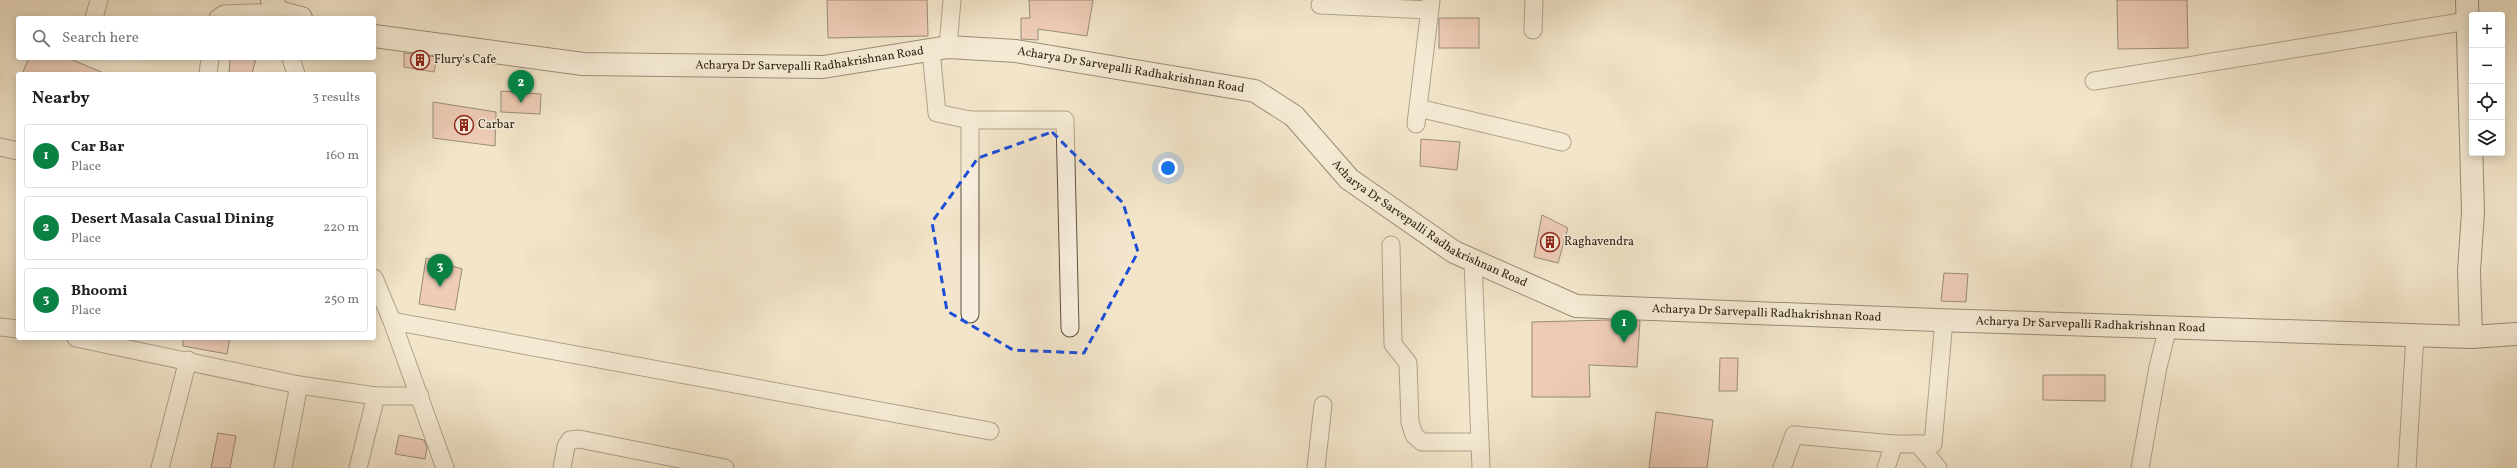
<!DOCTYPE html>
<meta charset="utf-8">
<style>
:root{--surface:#fff;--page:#f2f2f2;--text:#202124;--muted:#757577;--line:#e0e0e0;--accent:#0b8043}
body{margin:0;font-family:Vollkorn,serif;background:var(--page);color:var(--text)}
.controls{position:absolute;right:12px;top:12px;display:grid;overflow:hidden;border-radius:4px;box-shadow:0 2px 10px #0003}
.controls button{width:36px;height:36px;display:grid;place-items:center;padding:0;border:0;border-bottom:1px solid var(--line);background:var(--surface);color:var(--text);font:20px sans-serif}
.you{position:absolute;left:1168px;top:168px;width:14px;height:14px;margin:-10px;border:3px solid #fff;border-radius:50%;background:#1a73e8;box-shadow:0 0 0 6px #1a73e833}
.badge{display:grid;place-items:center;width:26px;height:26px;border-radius:50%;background:var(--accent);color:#fff;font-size:13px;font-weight:700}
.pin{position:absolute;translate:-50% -33px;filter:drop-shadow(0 1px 2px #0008)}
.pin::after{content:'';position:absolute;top:21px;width:14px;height:12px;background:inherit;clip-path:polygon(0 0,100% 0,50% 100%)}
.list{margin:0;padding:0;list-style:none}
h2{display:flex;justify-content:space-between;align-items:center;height:52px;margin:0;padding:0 16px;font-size:17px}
h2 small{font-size:13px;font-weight:400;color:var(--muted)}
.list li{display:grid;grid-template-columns:26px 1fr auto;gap:12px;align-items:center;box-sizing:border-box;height:64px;margin:0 8px 8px;padding:0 8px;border:1px solid var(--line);border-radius:4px}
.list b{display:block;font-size:15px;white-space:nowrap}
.list p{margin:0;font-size:13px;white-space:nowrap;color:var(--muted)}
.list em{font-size:13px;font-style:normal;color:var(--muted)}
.icon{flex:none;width:22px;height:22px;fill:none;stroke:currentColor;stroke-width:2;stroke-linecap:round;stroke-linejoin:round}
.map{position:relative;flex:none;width:2517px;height:468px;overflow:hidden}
.search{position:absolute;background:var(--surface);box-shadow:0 2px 10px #0003;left:16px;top:16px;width:360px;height:44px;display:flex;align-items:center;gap:10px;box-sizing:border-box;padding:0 14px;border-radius:4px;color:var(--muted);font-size:15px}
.panel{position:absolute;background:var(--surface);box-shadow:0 2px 10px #0003;left:16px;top:72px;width:360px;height:268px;border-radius:4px}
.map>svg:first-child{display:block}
</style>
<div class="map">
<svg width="2517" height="468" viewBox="0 0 2517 468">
<rect width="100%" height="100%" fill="#f2e5cb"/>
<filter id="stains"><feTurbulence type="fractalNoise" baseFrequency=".005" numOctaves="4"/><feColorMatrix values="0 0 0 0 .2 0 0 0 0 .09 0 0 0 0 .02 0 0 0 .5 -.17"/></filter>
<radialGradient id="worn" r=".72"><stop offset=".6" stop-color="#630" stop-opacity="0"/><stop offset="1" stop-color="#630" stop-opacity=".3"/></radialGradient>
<g fill="#e9ada0" stroke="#2d2112">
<path d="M 827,0 L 927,0 L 928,36 L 828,38 Z"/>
<path d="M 1029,0 L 1093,0 L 1087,36 L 1038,29 L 1038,40 L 1021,39 L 1021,18 L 1030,18 Z"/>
<path d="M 2117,0 L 2187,0 L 2188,48 L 2118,49 Z"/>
<rect x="1439" y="18" width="40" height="30"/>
<path d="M 404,53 L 437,57 L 434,72 L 404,67 Z"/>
<path d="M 29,58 L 68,58 L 106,74 L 22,74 Z"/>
<path d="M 230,58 L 256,58 L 252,74 L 229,74 Z"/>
<path d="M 501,91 L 541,94 L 540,114 L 501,112 Z"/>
<path d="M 433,102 L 496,112 L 495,146 L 433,138 Z"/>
<path d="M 1421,139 L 1460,142 L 1457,170 L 1420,166 Z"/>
<path d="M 1542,215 L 1568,228 L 1558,263 L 1534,257 Z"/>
<path d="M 426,258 L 462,269 L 455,310 L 419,304 Z"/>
<path d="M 1944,273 L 1968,274 L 1966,302 L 1941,301 Z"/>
<path d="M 1609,320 L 1640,321 L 1637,367 L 1589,365 L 1590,397 L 1532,397 L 1532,322 Z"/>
<path d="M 183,338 L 230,338 L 227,354 L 183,346 Z"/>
<path d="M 1720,358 L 1738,358 L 1737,391 L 1719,391 Z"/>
<path d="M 2043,375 L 2105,375 L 2105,401 L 2043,400 Z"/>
<path d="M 1656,412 L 1713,420 L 1707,468 L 1649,468 Z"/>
<path d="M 218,433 L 236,436 L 230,468 L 211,468 Z"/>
<path d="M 399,435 L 424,440 L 427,447 L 425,459 L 395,454 Z"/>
</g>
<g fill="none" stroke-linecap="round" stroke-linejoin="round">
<defs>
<g id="street">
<path d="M 1320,5 L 1430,10"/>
<path d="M 94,18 L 99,0"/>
<path d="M 218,18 L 224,14 L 278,12 L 280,18"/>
<path d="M 1533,30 L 1534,0"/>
<path d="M 948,47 L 952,0"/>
<path d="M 931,50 L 937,113 L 970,120 L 1065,120 L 1070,328"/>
<path d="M 291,58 L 296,74"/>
<path d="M 208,74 L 210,58"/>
<path d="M 2094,81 L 2467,21"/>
<path d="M 1418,108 L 1562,142"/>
<path d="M 970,120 L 970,314"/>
<path d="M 1416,124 L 1431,0"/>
<path d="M 0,147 L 18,151"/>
<path d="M 1391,245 L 1393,344 L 1408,363 L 1410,422 L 1414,435 L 1422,442 L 1480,442"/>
<path d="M 1473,261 L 1481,468"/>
<path d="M 374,278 L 392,321 L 445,468"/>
<path d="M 392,321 L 990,431"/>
<path d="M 0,327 L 18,329"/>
<path d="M 76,338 L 299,385 L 376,396"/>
<path d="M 1918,444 L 1938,468"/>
<path d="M 160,468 L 188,360"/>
<path d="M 283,468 L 299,385"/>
<path d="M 358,468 L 376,396 L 420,396"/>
<path d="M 562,468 L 566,446 L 570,440 L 579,439 L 725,468"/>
<path d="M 1316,468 L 1323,405"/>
<path d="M 1782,468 L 1794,435 L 1894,444 L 1933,444 L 1944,320"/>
<path d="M 1886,468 L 1894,444"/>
<path d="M 2140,468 L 2158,367 L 2168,327"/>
<path d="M 2407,468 L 2415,335"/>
</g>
<g id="secondary">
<path d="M 272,0 L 278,12 L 301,18"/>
<path d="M 2467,0 L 2473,212 L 2469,271 L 2471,337"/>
<path id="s1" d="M 374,36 L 583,64 L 823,67 L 948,47 L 1016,51 L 1255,91 L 1294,116 L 1349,179 L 1454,252 L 1576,306 L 1936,320 L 2471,337 L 2517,334"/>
</g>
</defs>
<use href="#street" stroke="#5e5240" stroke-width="19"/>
<use href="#secondary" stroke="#2d2112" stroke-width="24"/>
<use href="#street" stroke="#f7eedd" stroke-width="17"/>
<use href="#secondary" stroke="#f7eedd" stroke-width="22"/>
</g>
<path d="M0 0H2517V468H0ZM 1052,132 L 1123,203 L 1138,252 L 1084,353 L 1013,350 L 947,311 L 932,222 L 978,158 Z" fill="#f2e5cb" fill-opacity=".55" fill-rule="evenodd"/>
<path fill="none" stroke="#1d4ed8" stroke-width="3" stroke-dasharray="8 5" stroke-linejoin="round" d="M 1052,132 L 1123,203 L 1138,252 L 1084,353 L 1013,350 L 947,311 L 932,222 L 978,158 Z"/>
<defs>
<symbol id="building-ring" viewBox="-11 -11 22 22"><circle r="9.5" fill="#f7eedd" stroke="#8f2418" stroke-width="1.5"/><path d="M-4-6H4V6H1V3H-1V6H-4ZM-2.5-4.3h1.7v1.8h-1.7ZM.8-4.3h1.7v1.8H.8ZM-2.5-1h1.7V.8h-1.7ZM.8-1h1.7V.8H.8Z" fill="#8f2418"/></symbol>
</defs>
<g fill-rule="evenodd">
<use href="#building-ring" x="409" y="49" width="22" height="22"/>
<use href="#building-ring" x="453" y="114" width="22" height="22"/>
<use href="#building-ring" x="1539" y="231" width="22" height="22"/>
</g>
<g text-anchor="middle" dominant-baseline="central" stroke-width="3" stroke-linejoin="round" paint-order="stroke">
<g font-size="12" fill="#2d2112" stroke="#f7eedd">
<text stroke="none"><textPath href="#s1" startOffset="438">Acharya Dr Sarvepalli Radhakrishnan Road</textPath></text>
<text stroke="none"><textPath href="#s1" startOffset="762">Acharya Dr Sarvepalli Radhakrishnan Road</textPath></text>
<text stroke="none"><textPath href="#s1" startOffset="1110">Acharya Dr Sarvepalli Radhakrishnan Road</textPath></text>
<text stroke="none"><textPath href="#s1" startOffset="1470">Acharya Dr Sarvepalli Radhakrishnan Road</textPath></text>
<text stroke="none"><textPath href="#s1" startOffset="1794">Acharya Dr Sarvepalli Radhakrishnan Road</textPath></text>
</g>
<g font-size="12" fill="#2d2112" stroke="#f7eedd" text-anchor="start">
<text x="434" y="60">Flury's Cafe</text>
<text x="478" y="125">Carbar</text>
<text x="1564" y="242">Raghavendra</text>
</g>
</g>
<rect width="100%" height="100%" filter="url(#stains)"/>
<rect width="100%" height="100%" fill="url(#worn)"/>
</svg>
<div class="controls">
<button>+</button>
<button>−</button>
<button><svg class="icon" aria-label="locate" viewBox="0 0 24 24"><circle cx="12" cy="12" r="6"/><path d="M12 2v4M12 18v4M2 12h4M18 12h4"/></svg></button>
<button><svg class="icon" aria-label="layers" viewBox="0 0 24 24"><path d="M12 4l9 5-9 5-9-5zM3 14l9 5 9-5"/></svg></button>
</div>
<div class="you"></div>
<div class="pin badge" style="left:1624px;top:343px">1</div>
<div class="pin badge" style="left:521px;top:103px">2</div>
<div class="pin badge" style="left:440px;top:287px">3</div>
<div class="search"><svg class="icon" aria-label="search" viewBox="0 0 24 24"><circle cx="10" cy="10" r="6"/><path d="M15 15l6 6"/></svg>Search here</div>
<section class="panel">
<h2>Nearby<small>3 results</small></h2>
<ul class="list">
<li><span class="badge">1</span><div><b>Car Bar</b><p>Place</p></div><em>160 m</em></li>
<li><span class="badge">2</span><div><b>Desert Masala Casual Dining</b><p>Place</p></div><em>220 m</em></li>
<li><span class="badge">3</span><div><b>Bhoomi</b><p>Place</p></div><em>250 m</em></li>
</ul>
</section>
</div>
